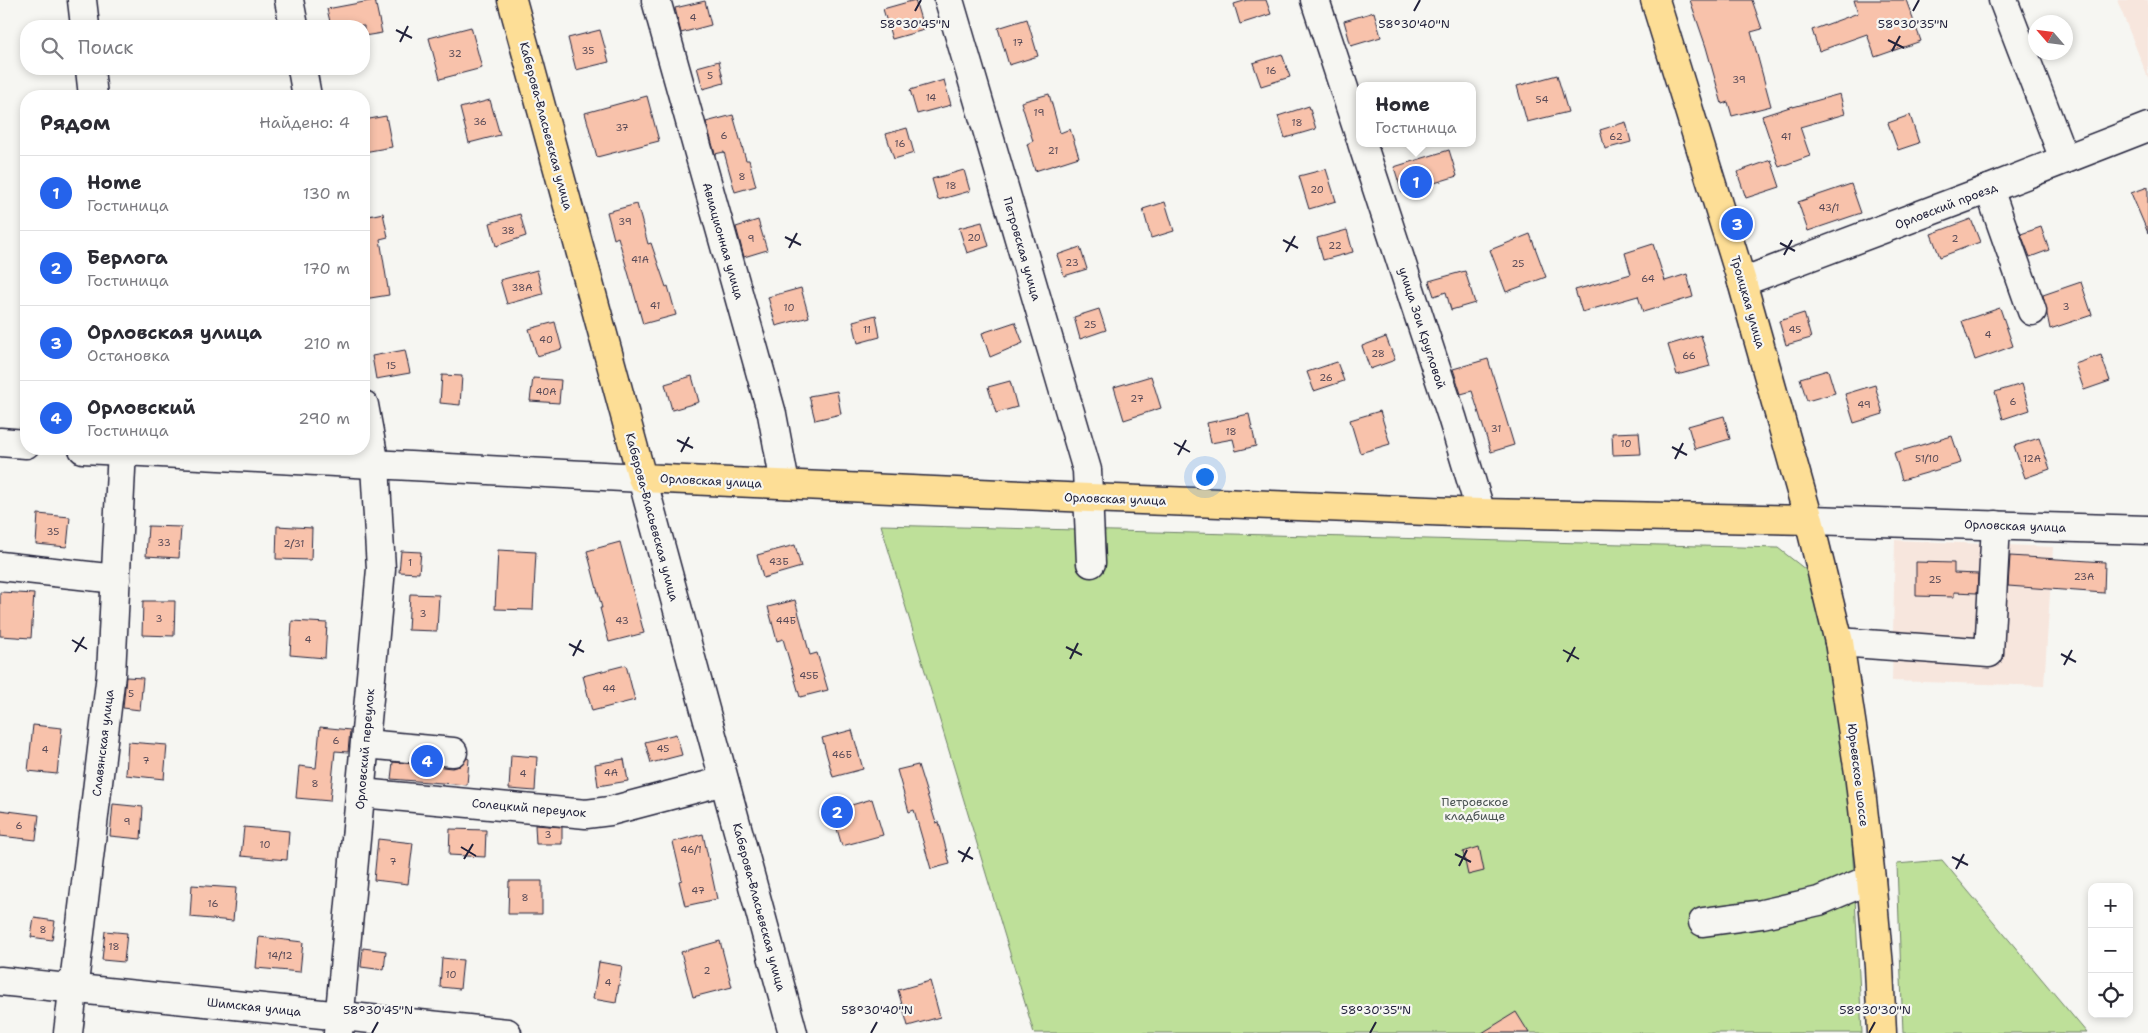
<!DOCTYPE html>
<html lang="ru">
<meta charset="utf-8">
<style>
:root{--surface:#fff;--page:#f2f2f3;--text:#2b2b33;--muted:#7c7c81;--line:#e1e1e2;--accent:#2563eb}
body{margin:0;font-family:"Shantell Sans",sans-serif;background:var(--page);color:var(--text)}
.controls{position:absolute;right:15px;bottom:15px;display:grid;overflow:hidden;border-radius:10px;box-shadow:0 2px 8px #0003}
.controls button{width:45px;height:45px;display:grid;place-items:center;padding:0;border:0;border-bottom:1px solid var(--line);background:var(--surface);color:var(--text);font:25px sans-serif}
.compass{position:absolute;left:2028px;top:15px;width:45px;height:45px;border-radius:50%;background:var(--surface);box-shadow:0 2px 8px #0003;rotate:298deg}
.you{position:absolute;left:1204px;top:476px;width:18px;height:18px;margin:-12px;border:4px solid #fff;border-radius:50%;background:#1a73e8;box-shadow:0 0 0 8px #1a73e833}
.badge{display:grid;place-items:center;width:32px;height:32px;border-radius:50%;background:var(--accent);color:#fff;font-size:16px;font-weight:700}
.pin{position:absolute;translate:-50% -50%;border:2px solid #fff;box-shadow:0 1px 5px #0006}
.popup{position:absolute;left:1356px;top:82px;width:120px;height:65px;box-sizing:border-box;display:grid;place-content:center;border-radius:10px;background:var(--surface);filter:drop-shadow(0 1px 4px #0005);font-size:16px;white-space:nowrap;color:var(--muted)}
.popup b{font-size:19px;color:var(--text)}
.popup::after{content:'';position:absolute;left:50%;top:100%;margin-left:-10px;border:10px solid transparent;border-top-color:var(--surface)}
.list{margin:0;padding:0;list-style:none}
h2{display:flex;justify-content:space-between;align-items:center;height:65px;margin:0;padding:0 20px;font-size:21px}
h2 small{font-size:16px;font-weight:400;color:var(--muted)}
.list li{display:grid;grid-template-columns:32px 1fr auto;gap:15px;align-items:center;box-sizing:border-box;height:75px;padding:0 20px;border-top:1px solid var(--line)}
.list b{display:block;font-size:19px;white-space:nowrap}
.list p{margin:0;font-size:16px;white-space:nowrap;color:var(--muted)}
.list em{font-size:16px;font-style:normal;color:var(--muted)}
.icon{flex:none;width:28px;height:28px;fill:none;stroke:currentColor;stroke-width:2;stroke-linecap:round;stroke-linejoin:round}
.map{position:relative;flex:none;width:2148px;height:1033px;overflow:hidden}
.search{position:absolute;background:var(--surface);box-shadow:0 2px 8px #0003;left:20px;top:20px;width:350px;height:55px;display:flex;align-items:center;gap:12px;box-sizing:border-box;padding:0 18px;border-radius:20px;color:var(--muted);font-size:19px}
.panel{position:absolute;background:var(--surface);box-shadow:0 2px 8px #0003;left:20px;top:90px;width:350px;height:365px;border-radius:20px}
.map>svg:first-child{display:block}
</style>
<div class="map">
<svg width="2148" height="1033" viewBox="0 0 2148 1033">
<rect width="100%" height="100%" fill="#f6f6f2"/>
<filter id="ink" filterUnits="userSpaceOnUse"><feTurbulence type="fractalNoise" baseFrequency=".02" numOctaves="2"/><feDisplacementMap in="SourceGraphic" scale="10" xChannelSelector="R" yChannelSelector="G"/><feConvolveMatrix kernelMatrix="1 2 1 2 8 2 1 2 1" color-interpolation-filters="sRGB"/></filter>
<g filter="url(#ink)">
<g fill="#f7e6dd">
<path d="M 2117,0 L 2148,0 L 2148,78 Z"/>
<path d="M 1895,540 L 2053,547 L 2044,686 L 1892,681 Z"/>
</g>
<g fill="#bee099" stroke="#70816a">
<path d="M 881,525 L 1778,548 L 1815,577 L 1849,782 L 1862,1033 L 1034,1033 Z"/>
<path d="M 1942,860 L 2087,1033 L 1903,1033 L 1897,864 Z"/>
</g>
<g fill="#f8c2ab" stroke="#22223b">
<path d="M 375,0 L 382,33 L 364,36 L 364,26 L 331,26 L 327,9 Z"/>
<path d="M 915,0 L 924,30 L 892,39 L 883,9 Z"/>
<path d="M 1247,0 L 1266,0 L 1271,14 L 1240,24 L 1234,4 Z"/>
<path d="M 1690,0 L 1752,0 L 1762,29 L 1751,32 L 1771,106 L 1732,116 L 1728,102 L 1722,104 L 1706,47 Z"/>
<path d="M 1854,0 L 1906,0 L 1921,41 L 1875,57 L 1867,34 L 1819,51 L 1812,30 L 1858,13 Z"/>
<path d="M 705,1 L 711,25 L 681,33 L 675,8 Z"/>
<path d="M 1374,12 L 1381,37 L 1351,46 L 1344,21 Z"/>
<path d="M 1027,19 L 1038,56 L 1009,65 L 998,28 Z"/>
<path d="M 471,27 L 482,68 L 440,79 L 429,38 Z"/>
<path d="M 600,30 L 609,62 L 576,70 L 568,38 Z"/>
<path d="M 1282,54 L 1290,77 L 1261,86 L 1253,63 Z"/>
<path d="M 719,61 L 724,83 L 703,89 L 697,67 Z"/>
<path d="M 1557,75 L 1568,112 L 1527,122 L 1517,86 Z"/>
<path d="M 944,80 L 951,105 L 917,114 L 910,90 Z"/>
<path d="M 1049,94 L 1060,133 L 1070,129 L 1079,157 L 1035,171 L 1027,144 L 1033,141 L 1021,102 Z"/>
<path d="M 1840,94 L 1845,114 L 1800,127 L 1810,156 L 1779,167 L 1762,116 L 1793,106 L 1793,107 Z"/>
<path d="M 647,96 L 659,141 L 597,157 L 585,113 Z"/>
<path d="M 490,100 L 500,135 L 469,143 L 460,108 Z"/>
<path d="M 1309,106 L 1316,129 L 1285,138 L 1278,116 Z"/>
<path d="M 733,115 L 746,160 L 749,160 L 756,186 L 735,192 L 724,152 L 715,154 L 706,122 Z"/>
<path d="M 1910,115 L 1919,143 L 1898,150 L 1888,123 Z"/>
<path d="M 386,116 L 392,147 L 364,152 L 364,120 Z"/>
<path d="M 1626,122 L 1631,142 L 1605,149 L 1600,130 Z"/>
<path d="M 907,128 L 914,153 L 894,159 L 886,134 Z"/>
<path d="M 1449,150 L 1457,176 L 1402,193 L 1394,167 Z"/>
<path d="M 1771,160 L 1780,187 L 1746,198 L 1737,172 Z"/>
<path d="M 1326,169 L 1336,201 L 1309,209 L 1299,176 Z"/>
<path d="M 964,170 L 970,191 L 938,200 L 932,179 Z"/>
<path d="M 1851,184 L 1861,213 L 1808,231 L 1798,202 Z"/>
<path d="M 2148,187 L 2148,233 L 2131,193 Z"/>
<path d="M 1165,202 L 1174,231 L 1151,238 L 1143,209 Z"/>
<path d="M 637,204 L 648,244 L 651,243 L 666,287 L 668,286 L 676,315 L 643,324 L 618,237 L 614,239 L 607,212 Z"/>
<path d="M 383,213 L 388,237 L 380,239 L 389,295 L 364,299 L 364,217 Z"/>
<path d="M 520,214 L 526,236 L 496,246 L 490,223 Z"/>
<path d="M 1971,219 L 1980,242 L 1940,257 L 1931,234 Z"/>
<path d="M 758,220 L 767,250 L 744,257 L 736,227 Z"/>
<path d="M 982,222 L 989,246 L 967,253 L 959,228 Z"/>
<path d="M 2041,227 L 2049,250 L 2030,257 L 2021,234 Z"/>
<path d="M 1347,230 L 1353,252 L 1323,260 L 1317,238 Z"/>
<path d="M 1530,234 L 1546,277 L 1506,292 L 1490,250 Z"/>
<path d="M 1653,244 L 1665,281 L 1687,274 L 1693,297 L 1643,312 L 1638,296 L 1582,312 L 1575,290 L 1631,274 L 1625,253 Z"/>
<path d="M 1080,247 L 1087,269 L 1064,276 L 1057,255 Z"/>
<path d="M 537,270 L 543,294 L 507,304 L 500,280 Z"/>
<path d="M 1465,271 L 1475,303 L 1451,310 L 1446,292 L 1434,296 L 1429,281 Z"/>
<path d="M 2081,282 L 2092,315 L 2050,329 L 2043,295 Z"/>
<path d="M 801,288 L 809,317 L 776,326 L 768,297 Z"/>
<path d="M 2000,308 L 2013,346 L 1975,360 L 1962,321 Z"/>
<path d="M 1099,309 L 1106,330 L 1080,339 L 1074,317 Z"/>
<path d="M 1804,313 L 1811,338 L 1786,345 L 1779,321 Z"/>
<path d="M 876,315 L 880,337 L 858,343 L 853,321 Z"/>
<path d="M 555,322 L 562,349 L 537,356 L 529,329 Z"/>
<path d="M 1015,322 L 1023,343 L 990,357 L 982,333 Z"/>
<path d="M 1701,335 L 1710,366 L 1677,375 L 1668,345 Z"/>
<path d="M 1386,337 L 1395,360 L 1370,369 L 1362,346 Z"/>
<path d="M 405,350 L 410,373 L 376,379 L 372,356 Z"/>
<path d="M 2101,355 L 2110,381 L 2084,390 L 2075,364 Z"/>
<path d="M 1488,359 L 1514,445 L 1491,452 L 1472,391 L 1461,394 L 1453,369 Z"/>
<path d="M 1337,362 L 1344,381 L 1314,391 L 1307,372 Z"/>
<path d="M 1828,370 L 1835,393 L 1807,401 L 1800,378 Z"/>
<path d="M 442,375 L 462,376 L 460,405 L 440,403 Z"/>
<path d="M 692,376 L 699,402 L 672,410 L 665,384 Z"/>
<path d="M 1151,376 L 1161,408 L 1124,420 L 1114,387 Z"/>
<path d="M 533,378 L 561,380 L 559,403 L 530,401 Z"/>
<path d="M 1010,381 L 1017,407 L 996,413 L 988,387 Z"/>
<path d="M 2022,384 L 2030,410 L 2003,419 L 1995,392 Z"/>
<path d="M 1875,385 L 1883,414 L 1854,423 L 1845,394 Z"/>
<path d="M 837,391 L 841,414 L 815,420 L 809,396 Z"/>
<path d="M 1380,411 L 1390,444 L 1360,453 L 1350,420 Z"/>
<path d="M 1249,414 L 1256,446 L 1236,451 L 1233,439 L 1211,443 L 1207,423 Z"/>
<path d="M 1724,416 L 1730,439 L 1695,449 L 1688,426 Z"/>
<path d="M 1639,432 L 1641,454 L 1613,455 L 1612,433 Z"/>
<path d="M 1952,436 L 1961,463 L 1902,480 L 1894,453 Z"/>
<path d="M 2039,438 L 2050,469 L 2025,478 L 2014,446 Z"/>
<path d="M 38,514 L 70,517 L 67,547 L 36,544 Z"/>
<path d="M 148,526 L 181,527 L 179,558 L 146,556 Z"/>
<path d="M 277,526 L 312,528 L 311,560 L 276,559 Z"/>
<path d="M 620,542 L 644,633 L 609,642 L 600,608 L 602,608 L 587,551 Z"/>
<path d="M 795,545 L 801,567 L 763,578 L 757,555 Z"/>
<path d="M 498,550 L 536,552 L 533,610 L 495,609 Z"/>
<path d="M 401,551 L 421,552 L 419,573 L 399,572 Z"/>
<path d="M 2010,556 L 2105,562 L 2104,593 L 2008,586 Z"/>
<path d="M 1916,562 L 1954,563 L 1954,573 L 1978,574 L 1977,593 L 1954,592 L 1954,597 L 1916,596 Z"/>
<path d="M 0,592 L 34,594 L 31,638 L 0,636 Z"/>
<path d="M 410,594 L 439,595 L 437,631 L 408,630 Z"/>
<path d="M 795,600 L 810,655 L 817,653 L 828,690 L 800,697 L 783,639 L 777,641 L 768,607 Z"/>
<path d="M 143,601 L 175,601 L 174,636 L 142,635 Z"/>
<path d="M 292,621 L 327,623 L 325,658 L 290,655 Z"/>
<path d="M 626,665 L 635,700 L 592,711 L 583,676 Z"/>
<path d="M 126,677 L 143,678 L 140,710 L 123,708 Z"/>
<path d="M 33,725 L 62,728 L 57,774 L 28,771 Z"/>
<path d="M 320,727 L 350,730 L 348,752 L 335,751 L 330,801 L 296,798 L 299,766 L 316,768 Z"/>
<path d="M 852,730 L 863,769 L 833,777 L 822,738 Z"/>
<path d="M 676,734 L 682,755 L 651,763 L 645,742 Z"/>
<path d="M 128,742 L 167,745 L 164,779 L 126,775 Z"/>
<path d="M 511,755 L 537,757 L 535,791 L 509,789 Z"/>
<path d="M 467,758 L 469,759 L 467,785 L 391,779 L 393,762 L 452,768 L 460,766 Z"/>
<path d="M 624,759 L 628,781 L 598,786 L 595,764 Z"/>
<path d="M 918,765 L 936,823 L 939,822 L 950,864 L 931,869 L 914,810 L 909,812 L 897,770 Z"/>
<path d="M 872,799 L 883,835 L 842,846 L 833,815 L 838,809 Z"/>
<path d="M 113,804 L 143,807 L 141,839 L 110,836 Z"/>
<path d="M 0,810 L 39,815 L 36,840 L 0,836 Z"/>
<path d="M 535,825 L 562,827 L 562,844 L 536,844 Z"/>
<path d="M 244,827 L 289,831 L 287,860 L 241,856 Z"/>
<path d="M 450,829 L 486,830 L 485,857 L 449,855 Z"/>
<path d="M 703,834 L 717,899 L 685,906 L 679,881 L 682,880 L 673,842 Z"/>
<path d="M 378,839 L 413,843 L 408,884 L 374,880 Z"/>
<path d="M 1479,847 L 1484,871 L 1468,875 L 1463,852 Z"/>
<path d="M 509,881 L 542,881 L 542,914 L 508,914 Z"/>
<path d="M 192,885 L 236,888 L 233,921 L 190,917 Z"/>
<path d="M 34,918 L 55,921 L 52,940 L 31,937 Z"/>
<path d="M 105,931 L 127,933 L 124,962 L 102,960 Z"/>
<path d="M 259,937 L 303,942 L 300,972 L 256,968 Z"/>
<path d="M 720,941 L 732,987 L 693,997 L 681,952 Z"/>
<path d="M 363,948 L 386,951 L 384,970 L 361,967 Z"/>
<path d="M 442,958 L 463,960 L 460,989 L 440,987 Z"/>
<path d="M 599,962 L 622,966 L 616,1003 L 593,999 Z"/>
<path d="M 930,981 L 940,1017 L 908,1026 L 898,990 Z"/>
<path d="M 1516,1012 L 1529,1033 L 1482,1033 Z"/>
</g>
<g fill="none" stroke-linecap="round" stroke-linejoin="round">
<defs>
<g id="minor">
<path d="M 82,0 L 85,26"/>
<path d="M 289,0 L 294,26"/>
<path d="M 656,0 L 772,414 L 785,484"/>
<path d="M 949,0 L 1087,470 L 1091,563"/>
<path d="M 1315,0 L 1360,137"/>
<path d="M 2003,0 L 2064,159"/>
<path d="M 90,69 L 93,96"/>
<path d="M 302,69 L 307,96"/>
<path d="M 1362,143 L 1452,417 L 1481,513"/>
<path d="M 1989,189 L 2032,311"/>
<path d="M 1742,282 L 1989,189 L 2148,127"/>
<path d="M 0,442 L 26,444"/>
<path d="M 83,449 L 642,478 L 793,1033"/>
<path d="M 1809,520 L 2148,530"/>
<path d="M 0,566 L 116,579"/>
<path d="M 1839,642 L 1989,653 L 1996,525"/>
<path d="M 365,744 L 453,752"/>
<path d="M 361,793 L 586,814 L 610,811 L 724,781"/>
<path d="M 1703,922 L 1762,914 L 1819,901 L 1871,879"/>
<path d="M 0,981 L 507,1033"/>
<path d="M 68,1033 L 111,674 L 122,449"/>
<path d="M 338,1033 L 381,569 L 375,465 L 364,405"/>
</g>
<g id="major">
<path d="M 512,0 L 642,478 L 1089,498 L 1481,513 L 1809,520"/>
<path d="M 1655,0 L 1742,282 L 1809,520 L 1839,642 L 1859,773 L 1871,879 L 1879,967 L 1882,1033"/>
</g>
</defs>
<use href="#minor" stroke="#22223b" stroke-width="31"/>
<use href="#major" stroke="#22223b" stroke-width="31"/>
<use href="#minor" stroke="#f6f6f2" stroke-width="28"/>
<use href="#major" stroke="#fdde96" stroke-width="28"/>
</g>
</g>
<path fill="none" stroke="#22223b" stroke-width="2" d="M 915,11 L 921,0M 1414,11 L 1420,0M 1913,11 L 1919,0M 396,30 L 412,38M 1888,40 L 1904,48M 400,42 L 408,26M 1892,51 L 1900,36M 785,237 L 801,245M 1283,240 L 1298,248M 1780,243 L 1795,251M 789,248 L 797,233M 1286,252 L 1295,236M 1784,255 L 1792,240M 677,440 L 693,448M 1174,443 L 1190,452M 1672,447 L 1687,455M 681,452 L 689,437M 1178,455 L 1186,440M 1675,459 L 1683,443M 72,640 L 87,649M 569,644 L 584,652M 1066,647 L 1082,655M 1563,650 L 1579,659M 75,652 L 84,637M 2061,654 L 2076,662M 573,656 L 581,640M 1070,659 L 1078,643M 1567,662 L 1575,647M 2064,665 L 2072,650M 461,847 L 476,856M 958,851 L 973,859M 1455,854 L 1471,862M 1952,857 L 1968,865M 464,859 L 473,844M 962,862 L 970,847M 1459,866 L 1467,850M 1956,869 L 1964,854M 372,1033 L 378,1022M 871,1033 L 877,1022M 1370,1033 L 1376,1022M 1869,1033 L 1875,1022"/>
<g text-anchor="middle" dominant-baseline="central" stroke-width="4.5" stroke-linejoin="round" paint-order="stroke">
<g font-size="10" fill="#584a57">
<text x="693" y="17">4</text>
<text x="1018" y="42">17</text>
<text x="588" y="50">35</text>
<text x="455" y="53">32</text>
<text x="1271" y="70">16</text>
<text x="710" y="75">5</text>
<text x="1739" y="79">39</text>
<text x="931" y="97">14</text>
<text x="1542" y="99">54</text>
<text x="1039" y="112">19</text>
<text x="480" y="121">36</text>
<text x="1297" y="122">18</text>
<text x="622" y="127">37</text>
<text x="724" y="135">6</text>
<text x="1616" y="136">62</text>
<text x="1786" y="136">41</text>
<text x="900" y="143">16</text>
<text x="1053" y="150">21</text>
<text x="742" y="176">8</text>
<text x="951" y="185">18</text>
<text x="1317" y="189">20</text>
<text x="1829" y="207">43/1</text>
<text x="625" y="221">39</text>
<text x="508" y="230">38</text>
<text x="974" y="237">20</text>
<text x="751" y="238">9</text>
<text x="1955" y="238">2</text>
<text x="1335" y="245">22</text>
<text x="640" y="259">41А</text>
<text x="1072" y="262">23</text>
<text x="1518" y="263">25</text>
<text x="1648" y="278">64</text>
<text x="522" y="287">38А</text>
<text x="655" y="305">41</text>
<text x="2066" y="306">3</text>
<text x="789" y="307">10</text>
<text x="1090" y="324">25</text>
<text x="867" y="329">11</text>
<text x="1795" y="329">45</text>
<text x="1988" y="334">4</text>
<text x="546" y="339">40</text>
<text x="1378" y="353">28</text>
<text x="1689" y="355">66</text>
<text x="391" y="365">15</text>
<text x="1326" y="377">26</text>
<text x="546" y="391">40А</text>
<text x="1137" y="398">27</text>
<text x="2013" y="401">6</text>
<text x="1864" y="404">49</text>
<text x="1496" y="428">31</text>
<text x="1231" y="431">18</text>
<text x="1626" y="443">10</text>
<text x="1927" y="458">51/10</text>
<text x="2032" y="458">12А</text>
<text x="53" y="531">35</text>
<text x="164" y="542">33</text>
<text x="294" y="543">2/31</text>
<text x="779" y="561">43Б</text>
<text x="410" y="562">1</text>
<text x="2084" y="576">23А</text>
<text x="1935" y="579">25</text>
<text x="423" y="613">3</text>
<text x="159" y="618">3</text>
<text x="622" y="620">43</text>
<text x="786" y="620">44Б</text>
<text x="308" y="639">4</text>
<text x="809" y="675">45Б</text>
<text x="609" y="688">44</text>
<text x="131" y="693">5</text>
<text x="336" y="740">6</text>
<text x="663" y="748">45</text>
<text x="45" y="749">4</text>
<text x="842" y="754">46Б</text>
<text x="146" y="760">7</text>
<text x="611" y="772">4А</text>
<text x="523" y="773">4</text>
<text x="315" y="783">8</text>
<text x="127" y="821">9</text>
<text x="19" y="825">6</text>
<text x="548" y="834">3</text>
<text x="265" y="844">10</text>
<text x="691" y="849">46/1</text>
<text x="393" y="861">7</text>
<text x="698" y="890">47</text>
<text x="525" y="897">8</text>
<text x="213" y="903">16</text>
<text x="43" y="929">8</text>
<text x="114" y="946">18</text>
<text x="280" y="955">14/12</text>
<text x="707" y="970">2</text>
<text x="451" y="974">10</text>
<text x="608" y="982">4</text>
</g>
<g font-size="12" fill="#22223b" stroke="#f6f6f2">
<text transform="translate(546 126) rotate(75)">Каберова-Власьевская улица</text>
<text transform="translate(1946 206) rotate(-21)">Орловский проезд</text>
<text transform="translate(723 241) rotate(74)">Авиационная улица</text>
<text transform="translate(1022 249) rotate(74)">Петровская улица</text>
<text transform="translate(1748 302) rotate(74)">Троицкая улица</text>
<text transform="translate(1422 328) rotate(72)">улица Зои Кругловой</text>
<text transform="translate(711 481) rotate(3)">Орловская улица</text>
<text transform="translate(1115 499) rotate(2)">Орловская улица</text>
<text transform="translate(652 517) rotate(75)">Каберова-Власьевская улица</text>
<text transform="translate(2015 526) rotate(2)">Орловская улица</text>
<text transform="translate(103 743) rotate(-83)">Славянская улица</text>
<text transform="translate(365 749) rotate(-85)">Орловский переулок</text>
<text transform="translate(1858 775) rotate(83)">Юрьевское шоссе</text>
<text transform="translate(529 808) rotate(5)">Солецкий переулок</text>
<text transform="translate(759 907) rotate(75)">Каберова-Власьевская улица</text>
<text transform="translate(254 1007) rotate(6)">Шимская улица</text>
</g>
<g font-size="12" fill="#495252" stroke="#f6f6f2">
<text x="1475" y="802">Петровское<tspan x="1475" dy="14">кладбище</tspan></text>
</g>
</g>
<g font-size="12" text-anchor="middle" fill="#22223b" stroke="#f6f6f2" stroke-width="4.5" stroke-linejoin="round" paint-order="stroke">
<text x="915" y="28">58°30'45"N</text>
<text x="1414" y="28">58°30'40"N</text>
<text x="1913" y="28">58°30'35"N</text>
<text x="378" y="1014">58°30'45"N</text>
<text x="877" y="1014">58°30'40"N</text>
<text x="1376" y="1014">58°30'35"N</text>
<text x="1875" y="1014">58°30'30"N</text>
</g>
</svg>
<div class="controls">
<button>+</button>
<button>−</button>
<button><svg class="icon" aria-label="locate" viewBox="0 0 24 24"><circle cx="12" cy="12" r="6"/><path d="M12 2v4M12 18v4M2 12h4M18 12h4"/></svg></button>
</div>
<svg class="compass" viewBox="-18 -18 36 36"><path d="M0-13l5 13h-10z" fill="#e53935"/><path d="M0 13l5-13h-10z" fill="#7c7c81"/></svg>
<div class="you"></div>
<div class="pin badge" style="left:1416px;top:182px">1</div>
<div class="popup"><b>Home</b>Гостиница</div>
<div class="pin badge" style="left:837px;top:812px">2</div>
<div class="pin badge" style="left:1737px;top:224px">3</div>
<div class="pin badge" style="left:427px;top:761px">4</div>
<div class="search"><svg class="icon" aria-label="search" viewBox="0 0 24 24"><circle cx="10" cy="10" r="6"/><path d="M15 15l6 6"/></svg>Поиск</div>
<section class="panel">
<h2>Рядом<small>Найдено: 4</small></h2>
<ul class="list">
<li><span class="badge">1</span><div><b>Home</b><p>Гостиница</p></div><em>130 m</em></li>
<li><span class="badge">2</span><div><b>Берлога</b><p>Гостиница</p></div><em>170 m</em></li>
<li><span class="badge">3</span><div><b>Орловская улица</b><p>Остановка</p></div><em>210 m</em></li>
<li><span class="badge">4</span><div><b>Орловский</b><p>Гостиница</p></div><em>290 m</em></li>
</ul>
</section>
</div>
